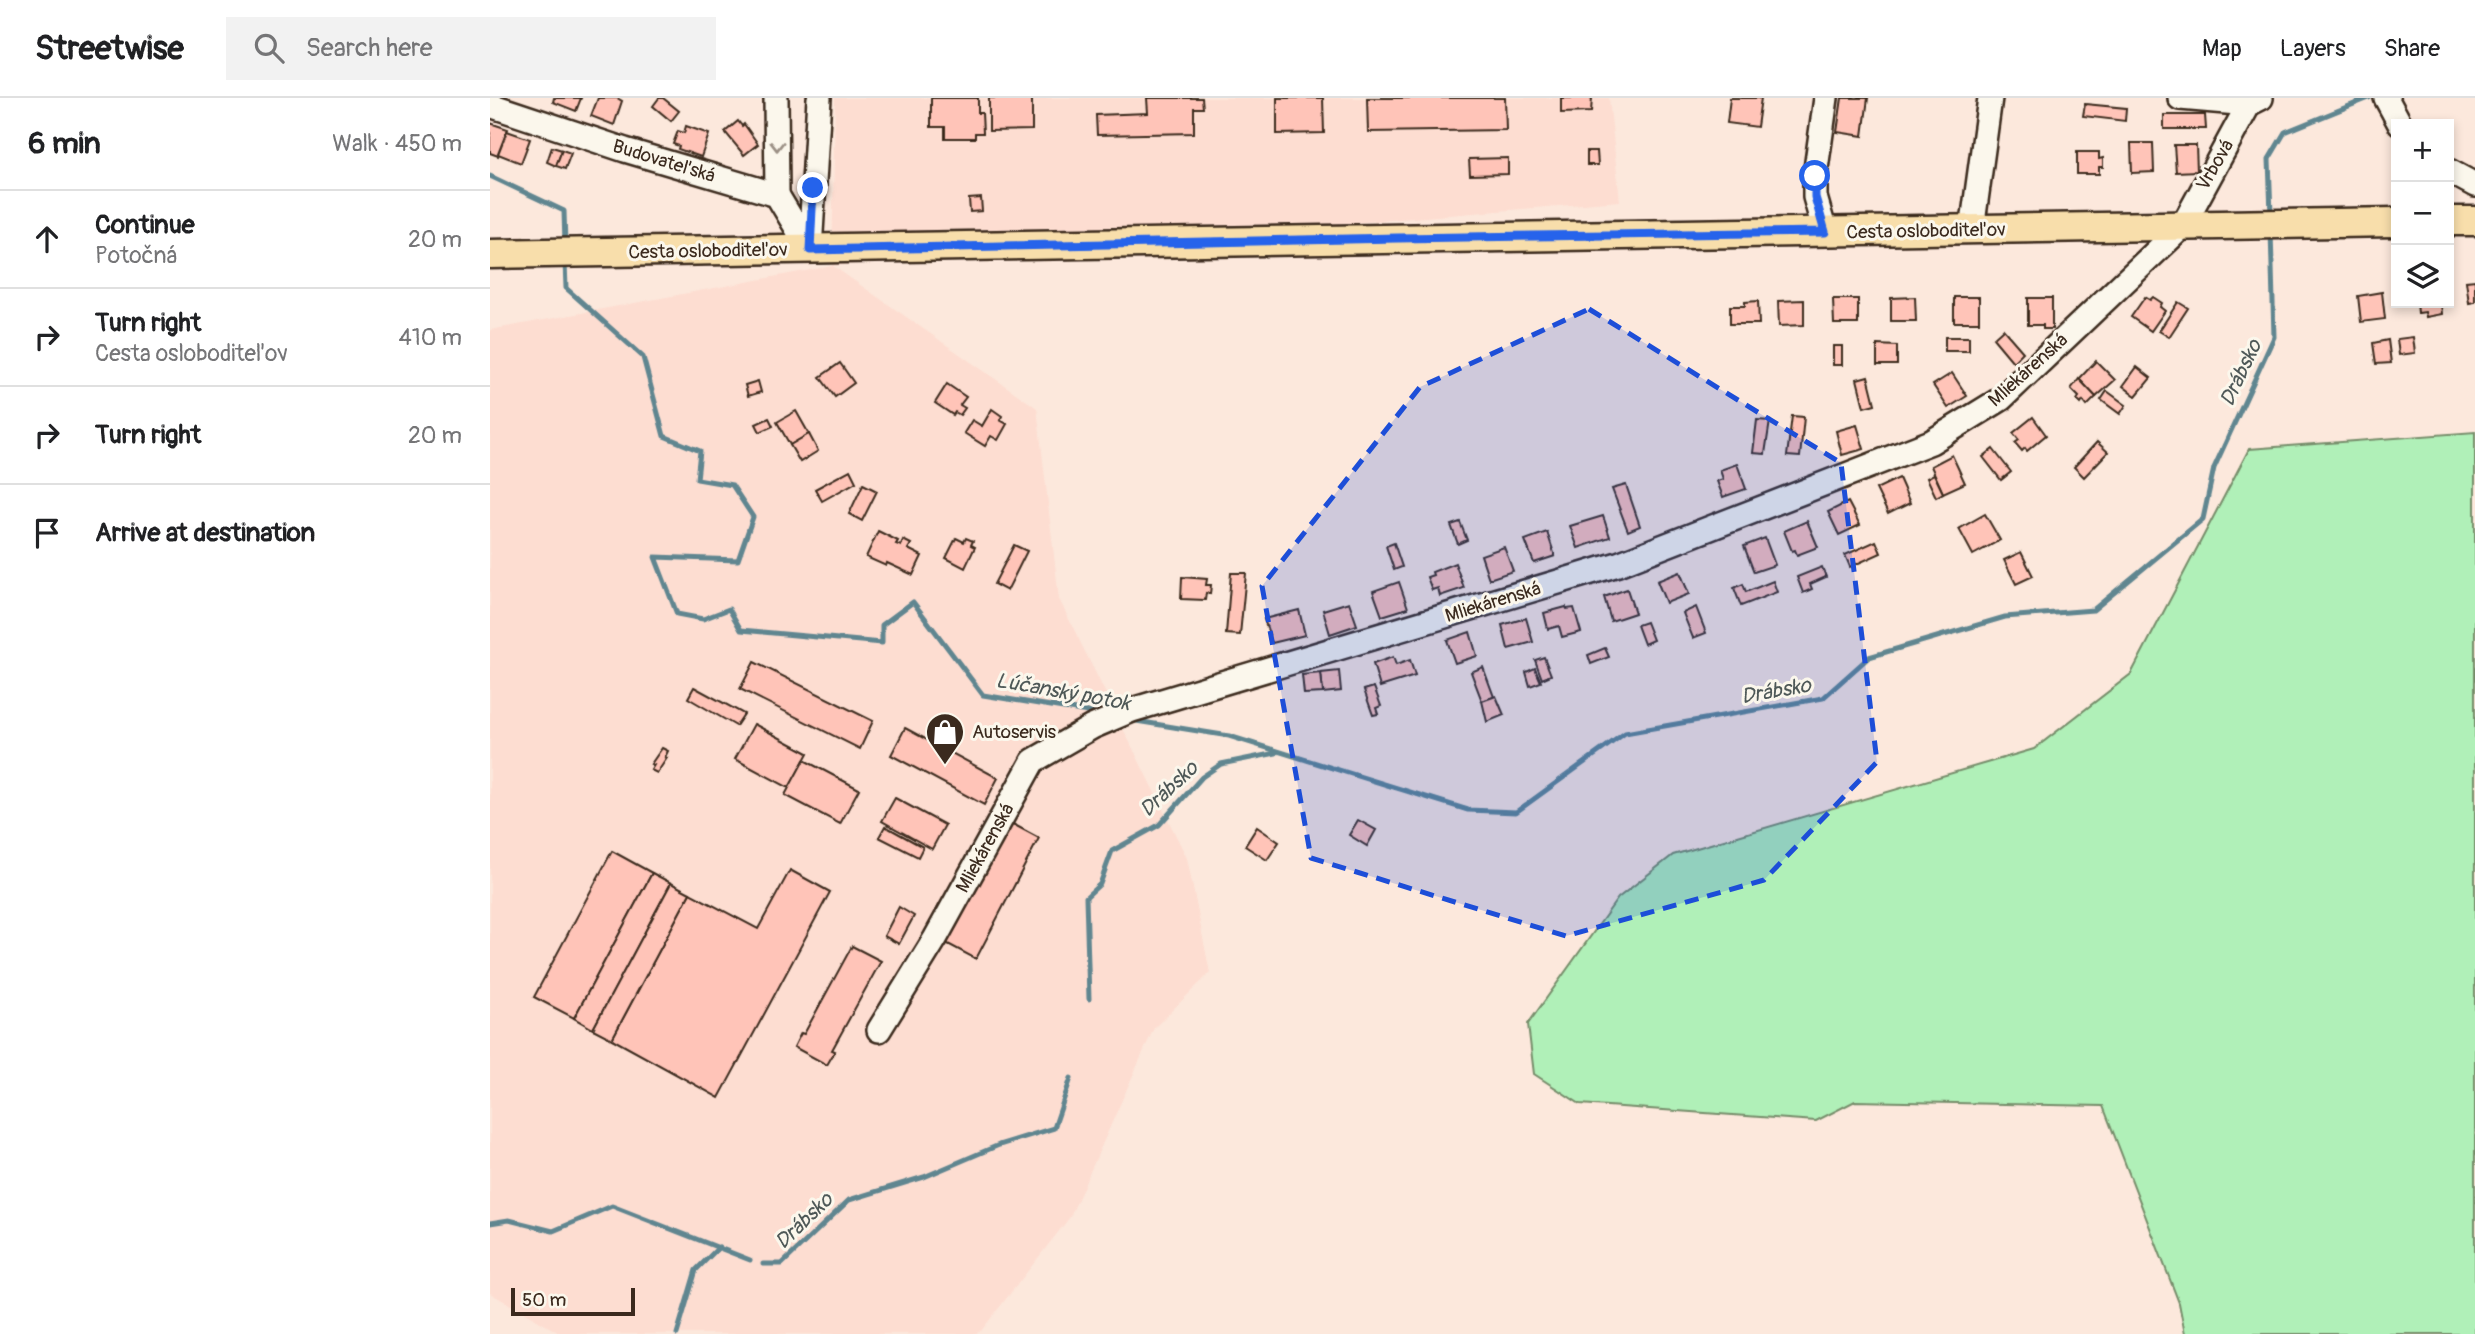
<!DOCTYPE html>
<meta charset="utf-8">
<style>
:root{--surface:#fff;--page:#f2f2f2;--text:#202124;--muted:#757577;--line:#e0e0e0}
body{margin:0;font-family:Pangolin,sans-serif;background:var(--page);color:var(--text)}
.controls{position:absolute;right:21px;top:21px;display:grid;overflow:hidden;border-radius:0px;box-shadow:0 4px 10px #0003}
.controls button{width:63px;height:63px;display:grid;place-items:center;padding:0;border:0;border-bottom:2px solid var(--line);background:var(--surface);color:var(--text);font:35px sans-serif}
.scale{position:absolute;left:21px;bottom:18px;width:124px;box-sizing:border-box;padding-left:7px;border:4px solid #3b2a1e;border-top:0;font-size:19px;line-height:24px;white-space:nowrap;color:#3b2a1e;-webkit-text-stroke:5px #fbf7ec;paint-order:stroke}
.stop{position:absolute;width:21px;height:21px;margin:-16px;border:5px solid #2563eb;border-radius:50%;background:#fff}
.stop.end{background:#2563eb;border-color:#fff;box-shadow:0 2px 7px #0008}
.list{margin:0;padding:0;list-style:none}
h2{display:flex;justify-content:space-between;align-items:center;height:91px;margin:0;padding:0 28px;font-size:30px}
h2 small{font-size:23px;font-weight:400;color:var(--muted)}
.list li{display:grid;grid-template-columns:46px 1fr auto;gap:21px;align-items:center;box-sizing:border-box;height:98px;padding:0 28px;border-top:2px solid var(--line)}
.list b{display:block;font-size:26px;white-space:nowrap}
.list p{margin:0;font-size:23px;white-space:nowrap;color:var(--muted)}
.list em{font-size:23px;font-style:normal;color:var(--muted)}
.icon{flex:none;width:38px;height:38px;fill:none;stroke:currentColor;stroke-width:2;stroke-linecap:round;stroke-linejoin:round}
.map{position:relative;flex:none;width:1985px;height:1236px;overflow:hidden}
header{display:flex;align-items:center;gap:42px;box-sizing:border-box;height:98px;padding:0 35px;background:var(--surface);border-bottom:2px solid var(--line)}
header strong{font-size:33px}
nav{display:flex;gap:38px;margin-inline-start:auto;font-size:24px}
.search{width:490px;height:63px;background:var(--page);display:flex;align-items:center;gap:18px;box-sizing:border-box;padding:0 24px;border-radius:0px;color:var(--muted);font-size:26px}
main{display:flex}
aside{flex:1;background:var(--surface)}
.map>svg:first-child{display:block}
</style>
<header>
<strong>Streetwise</strong>
<div class="search"><svg class="icon" aria-label="search" viewBox="0 0 24 24"><circle cx="10" cy="10" r="6"/><path d="M15 15l6 6"/></svg>Search here</div>
<nav><a>Map</a><a>Layers</a><a>Share</a></nav>
</header>
<main>
<aside>
<h2>6 min<small>Walk · 450 m</small></h2>
<ul class="list">
<li><svg class="icon" aria-label="ahead" viewBox="0 0 24 24"><path d="M12 20V5M6 11l6-6 6 6"/></svg><div><b>Continue</b><p>Potočná</p></div><em>20 m</em></li>
<li><svg class="icon" aria-label="right" viewBox="0 0 24 24"><path d="M7 20v-9h11M14 6l5 5-5 5"/></svg><div><b>Turn right</b><p>Cesta osloboditeľov</p></div><em>410 m</em></li>
<li><svg class="icon" aria-label="right" viewBox="0 0 24 24"><path d="M7 20v-9h11M14 6l5 5-5 5"/></svg><div><b>Turn right</b></div><em>20 m</em></li>
<li><svg class="icon" aria-label="arrive" viewBox="0 0 24 24"><path d="M6 21V4h12l-3 4 3 4H6"/></svg><div><b>Arrive at destination</b></div></li>
</ul>
</aside>
<div class="map">
<svg width="1985" height="1236" viewBox="0 0 1985 1236">
<rect width="100%" height="100%" fill="#fce8dc"/>
<filter id="ink" filterUnits="userSpaceOnUse"><feTurbulence type="fractalNoise" baseFrequency=".0143" numOctaves="2"/><feDisplacementMap in="SourceGraphic" scale="14" xChannelSelector="R" yChannelSelector="G"/><feConvolveMatrix kernelMatrix="1 2 1 2 8 2 1 2 1" color-interpolation-filters="sRGB"/></filter>
<g filter="url(#ink)">
<path fill="#fdddd1" d="M 345,0 L 1119,0 L 1130,103 L 343,168 L 547,310 L 569,501 L 697,760 L 720,875 L 664,930 L 580,1119 L 491,1233 L 484,1236 L 71,1236 L 0,1195 L 0,232 L 342,168 Z"/>
<path fill="#b0f0b8" stroke="#768d6b" stroke-width="2" d="M 1985,334 L 1985,1236 L 1695,1236 L 1689,1205 L 1613,1008 L 1365,1003 L 1326,1023 L 1090,1006 L 1044,976 L 1038,926 L 1128,800 L 1183,757 L 1544,651 L 1641,576 L 1759,351 Z"/>
<g fill="none" stroke-linecap="round" stroke-linejoin="round">
<g stroke="#618690" stroke-width="5">
<path d="M 0,78 L 74,113 L 75,147"/>
<path d="M 1781,117 L 1779,61 L 1795,34 L 1879,0"/>
<path d="M 75,164 L 76,190 L 153,259 L 174,338 L 210,353 L 207,381 L 242,387 L 263,419 L 248,462 L 165,459 L 187,516 L 213,521 L 239,511 L 251,532 L 392,545 L 392,527 L 423,504 L 493,597 L 610,616"/>
<path d="M 640,622 L 739,638 L 978,712 L 1026,714 L 1135,635 L 1333,600 L 1379,559 L 1515,519 L 1603,512 L 1713,421 L 1724,370 L 1784,239 L 1781,133"/>
<path d="M 599,901 L 596,799 L 610,786 L 622,753 L 669,727 L 712,679 L 731,666 L 786,655"/>
<path d="M 0,1125 L 19,1122 L 63,1133 L 122,1108 L 260,1162"/>
<path d="M 273,1166 L 292,1166 L 359,1102 L 434,1079 L 509,1047 L 564,1030 L 581,980"/>
<path d="M 187,1236 L 206,1172 L 229,1149"/>
</g>
</g>
<g fill="#ffc4b8" stroke="#3b2a1e" stroke-width="2">
<path d="M 64,0 L 91,0 L 86,13 L 63,4 Z"/>
<path d="M 108,0 L 127,0 L 132,3 L 124,27 L 101,18 Z"/>
<path d="M 169,0 L 173,0 L 189,13 L 181,23 L 163,8 Z"/>
<path d="M 441,0 L 488,0 L 488,15 L 492,15 L 493,35 L 485,35 L 485,40 L 455,40 L 455,29 L 441,29 Z"/>
<path d="M 499,0 L 542,0 L 542,32 L 499,33 Z"/>
<path d="M 657,0 L 712,0 L 713,10 L 704,10 L 704,35 L 607,37 L 606,17 L 658,15 Z"/>
<path d="M 787,0 L 833,0 L 834,35 L 787,36 Z"/>
<path d="M 877,0 L 1015,0 L 1016,32 L 878,34 Z"/>
<path d="M 1071,0 L 1102,0 L 1101,14 L 1071,15 Z"/>
<path d="M 1240,0 L 1271,0 L 1267,29 L 1237,25 Z"/>
<path d="M 1352,0 L 1378,0 L 1373,38 L 1347,34 Z"/>
<path d="M 1595,6 L 1636,10 L 1635,23 L 1593,18 Z"/>
<path d="M 1674,17 L 1715,17 L 1716,31 L 1674,31 Z"/>
<path d="M 248,23 L 252,28 L 254,26 L 268,46 L 254,57 L 235,34 Z"/>
<path d="M 0,25 L 18,31 L 8,58 L 0,55 Z"/>
<path d="M 196,28 L 219,36 L 211,59 L 188,51 L 189,48 L 183,46 L 188,33 L 194,35 Z"/>
<path d="M 17,33 L 40,41 L 31,65 L 8,56 Z"/>
<path d="M 1641,45 L 1663,45 L 1664,74 L 1642,75 Z"/>
<path d="M 1684,47 L 1706,47 L 1707,73 L 1686,74 Z"/>
<path d="M 62,49 L 72,52 L 66,68 L 57,64 Z"/>
<path d="M 72,52 L 81,55 L 75,71 L 66,68 Z"/>
<path d="M 1097,53 L 1107,53 L 1108,67 L 1097,67 Z"/>
<path d="M 1587,54 L 1609,54 L 1609,61 L 1613,60 L 1613,69 L 1609,69 L 1609,76 L 1587,76 Z"/>
<path d="M 1018,60 L 1018,76 L 980,77 L 979,61 Z"/>
<path d="M 491,100 L 492,113 L 480,114 L 479,101 Z"/>
<path d="M 1985,182 L 1985,204 L 1979,205 L 1976,183 Z"/>
<path d="M 1892,194 L 1895,221 L 1871,224 L 1868,198 Z"/>
<path d="M 1425,199 L 1426,223 L 1401,223 L 1401,200 Z"/>
<rect x="1464" y="199" width="25" height="25"/>
<path d="M 1655,199 L 1660,202 L 1663,199 L 1672,205 L 1670,209 L 1675,213 L 1661,233 L 1641,219 Z"/>
<path d="M 1538,200 L 1562,200 L 1562,231 L 1553,231 L 1553,227 L 1538,227 Z"/>
<path d="M 1343,201 L 1368,201 L 1368,226 L 1344,226 Z"/>
<path d="M 1314,202 L 1314,227 L 1289,228 L 1288,203 Z"/>
<path d="M 1268,203 L 1269,226 L 1240,226 L 1240,208 L 1255,208 L 1255,204 Z"/>
<path d="M 1688,204 L 1698,210 L 1679,239 L 1669,233 Z"/>
<path d="M 1927,205 L 1951,205 L 1952,216 L 1936,219 L 1935,214 L 1928,215 Z"/>
<path d="M 1513,231 L 1533,254 L 1523,264 L 1503,240 Z"/>
<rect x="1455" y="239" width="24" height="14"/>
<path d="M 1923,239 L 1925,255 L 1909,257 L 1907,241 Z"/>
<path d="M 1898,242 L 1901,265 L 1886,266 L 1883,245 Z"/>
<path d="M 1387,247 L 1407,248 L 1407,267 L 1387,267 Z"/>
<rect x="1343" y="248" width="9" height="19"/>
<path d="M 1606,263 L 1625,282 L 1606,299 L 1589,281 Z"/>
<path d="M 350,265 L 364,285 L 345,299 L 330,279 Z"/>
<path d="M 1647,269 L 1661,280 L 1646,298 L 1633,288 Z"/>
<path d="M 1462,275 L 1477,298 L 1458,310 L 1443,287 Z"/>
<path d="M 1378,278 L 1385,306 L 1374,309 L 1367,281 Z"/>
<path d="M 1589,281 L 1606,299 L 1597,308 L 1593,303 L 1591,306 L 1587,302 L 1589,299 L 1581,291 Z"/>
<path d="M 268,283 L 271,294 L 258,298 L 255,287 Z"/>
<path d="M 457,286 L 476,299 L 470,307 L 475,310 L 470,317 L 465,314 L 463,317 L 445,305 Z"/>
<path d="M 1617,293 L 1636,307 L 1630,316 L 1611,302 Z"/>
<path d="M 502,311 L 512,318 L 510,322 L 517,326 L 508,342 L 501,338 L 495,348 L 474,335 L 482,322 L 492,328 Z"/>
<path d="M 306,313 L 319,336 L 300,347 L 287,324 Z"/>
<path d="M 1302,318 L 1314,319 L 1310,359 L 1297,358 Z"/>
<path d="M 1543,319 L 1556,337 L 1537,353 L 1535,350 L 1532,353 L 1525,345 L 1529,342 L 1523,335 Z"/>
<path d="M 279,320 L 283,328 L 270,334 L 266,326 Z"/>
<path d="M 1267,322 L 1280,323 L 1275,356 L 1263,355 Z"/>
<path d="M 1367,327 L 1374,351 L 1352,357 L 1346,333 Z"/>
<path d="M 319,336 L 328,353 L 310,364 L 300,347 Z"/>
<path d="M 1607,344 L 1618,354 L 1594,379 L 1584,369 Z"/>
<path d="M 1503,351 L 1521,374 L 1511,382 L 1493,359 Z"/>
<path d="M 1462,357 L 1475,385 L 1453,395 L 1441,368 Z"/>
<path d="M 1247,366 L 1256,391 L 1233,399 L 1227,383 L 1233,381 L 1230,372 Z"/>
<path d="M 360,372 L 366,384 L 332,403 L 325,391 Z"/>
<path d="M 1444,376 L 1453,395 L 1446,399 L 1437,380 Z"/>
<path d="M 1409,380 L 1420,405 L 1398,416 L 1386,391 Z"/>
<path d="M 373,386 L 387,393 L 372,423 L 359,416 Z"/>
<path d="M 1136,387 L 1150,428 L 1138,433 L 1122,391 Z"/>
<path d="M 1358,404 L 1370,427 L 1349,437 L 1338,414 Z"/>
<path d="M 1495,416 L 1510,442 L 1483,457 L 1469,431 Z"/>
<path d="M 1113,418 L 1120,439 L 1088,450 L 1080,428 Z"/>
<path d="M 1317,423 L 1328,449 L 1307,457 L 1305,452 L 1302,453 L 1294,433 Z"/>
<path d="M 970,424 L 977,442 L 968,446 L 961,427 Z"/>
<path d="M 388,433 L 408,443 L 406,446 L 411,448 L 413,442 L 421,446 L 418,451 L 432,458 L 423,477 L 397,465 L 396,468 L 376,459 Z"/>
<path d="M 1057,434 L 1065,458 L 1044,465 L 1035,442 Z"/>
<path d="M 466,440 L 474,444 L 476,440 L 483,443 L 481,447 L 485,449 L 475,470 L 456,460 Z"/>
<path d="M 1275,440 L 1285,467 L 1264,474 L 1254,448 Z"/>
<path d="M 1386,443 L 1391,455 L 1360,469 L 1355,457 Z"/>
<path d="M 904,445 L 912,469 L 904,472 L 896,448 Z"/>
<path d="M 524,447 L 537,453 L 517,493 L 504,486 Z"/>
<path d="M 1014,449 L 1023,473 L 999,481 L 991,457 Z"/>
<path d="M 1531,454 L 1543,478 L 1526,486 L 1514,462 Z"/>
<path d="M 965,465 L 974,490 L 950,498 L 948,490 L 942,492 L 937,479 L 943,477 L 942,474 Z"/>
<path d="M 1332,469 L 1336,479 L 1320,486 L 1322,491 L 1313,495 L 1307,479 Z"/>
<path d="M 1190,474 L 1199,496 L 1176,505 L 1167,483 Z"/>
<path d="M 741,475 L 756,475 L 750,537 L 736,536 Z"/>
<path d="M 692,479 L 717,481 L 716,487 L 721,487 L 720,496 L 716,495 L 715,502 L 691,501 Z"/>
<path d="M 1283,483 L 1287,494 L 1251,508 L 1244,490 L 1253,486 L 1256,494 Z"/>
<path d="M 909,484 L 918,510 L 892,518 L 883,493 Z"/>
<path d="M 1137,491 L 1145,515 L 1121,523 L 1114,499 Z"/>
<path d="M 859,504 L 867,527 L 840,536 L 833,512 Z"/>
<path d="M 1076,509 L 1077,511 L 1084,510 L 1091,534 L 1072,539 L 1069,528 L 1058,531 L 1054,515 Z"/>
<path d="M 1206,509 L 1216,535 L 1203,540 L 1193,515 Z"/>
<path d="M 809,512 L 815,537 L 782,545 L 774,521 Z"/>
<path d="M 1036,520 L 1043,544 L 1018,551 L 1012,527 Z"/>
<path d="M 1156,524 L 1163,542 L 1154,546 L 1147,527 Z"/>
<path d="M 980,534 L 987,558 L 965,565 L 957,542 Z"/>
<path d="M 1115,550 L 1119,559 L 1101,566 L 1098,557 Z"/>
<path d="M 903,559 L 906,567 L 920,562 L 925,578 L 890,589 L 883,566 Z"/>
<path d="M 1054,559 L 1061,577 L 1052,581 L 1045,562 Z"/>
<path d="M 264,564 L 383,623 L 370,651 L 250,591 Z"/>
<path d="M 993,569 L 1004,599 L 992,603 L 981,574 Z"/>
<path d="M 1045,570 L 1051,584 L 1040,588 L 1036,574 Z"/>
<path d="M 849,573 L 851,593 L 833,595 L 831,575 Z"/>
<path d="M 831,575 L 833,595 L 814,596 L 812,577 Z"/>
<path d="M 204,589 L 254,616 L 246,628 L 198,600 Z"/>
<path d="M 884,589 L 891,608 L 886,610 L 888,616 L 883,617 L 874,592 Z"/>
<path d="M 1006,598 L 1014,617 L 997,624 L 992,603 Z"/>
<path d="M 264,626 L 318,655 L 299,690 L 245,661 Z"/>
<path d="M 415,630 L 508,680 L 494,707 L 401,657 Z"/>
<path d="M 172,650 L 178,653 L 175,659 L 177,660 L 167,675 L 161,672 L 164,667 L 161,666 Z"/>
<path d="M 314,662 L 369,691 L 350,726 L 295,697 Z"/>
<path d="M 405,700 L 455,727 L 442,751 L 392,723 Z"/>
<path d="M 868,722 L 886,732 L 877,748 L 859,737 Z"/>
<path d="M 519,724 L 549,740 L 486,861 L 456,845 Z"/>
<path d="M 395,728 L 433,749 L 428,759 L 389,739 Z"/>
<path d="M 767,729 L 789,744 L 777,762 L 755,748 Z"/>
<path d="M 122,753 L 162,775 L 84,920 L 44,899 Z"/>
<path d="M 300,772 L 340,794 L 229,1000 L 122,941 L 200,795 L 268,831 Z"/>
<path d="M 162,775 L 181,785 L 103,931 L 84,920 Z"/>
<path d="M 181,785 L 200,795 L 122,941 L 103,931 Z"/>
<path d="M 409,809 L 424,818 L 409,846 L 394,838 Z"/>
<path d="M 362,848 L 391,863 L 342,952 L 345,953 L 337,967 L 304,949 L 311,935 L 314,936 Z"/>
</g>
<g fill="none" stroke-linecap="round" stroke-linejoin="round">
<defs>
<g id="minor">
<path d="M 286,0 L 287,97"/>
<path d="M 1690,0 L 1759,6"/>
<path d="M 1896,0 L 1910,26"/>
<path d="M 0,7 L 135,52 L 287,97 L 320,152"/>
<path d="M 1959,73 L 1985,87"/>
<path d="M 1482,132 L 1500,0"/>
<path d="M 1335,134 L 1325,99 L 1325,78 L 1336,0"/>
<path d="M 320,152 L 329,0"/>
<path d="M 389,932 L 445,841 L 543,663 L 602,629 L 642,612 L 1128,466 L 1441,344 L 1511,301 L 1692,129 L 1759,6 L 1771,0"/>
</g>
<g id="major">
<path d="M 1959,123 L 1985,123"/>
<path d="M 0,156 L 1906,124"/>
</g>
</defs>
<use href="#minor" stroke="#3b2a1e" stroke-width="28"/>
<use href="#major" stroke="#3b2a1e" stroke-width="33"/>
<use href="#minor" stroke="#fbf7ec" stroke-width="23"/>
<use href="#major" stroke="#f8deab" stroke-width="28"/>
</g>
<defs><path id="oneway-chevron" d="M-2-3.5L2.5 0L-2 3.5" fill="none" stroke-width="1.6" stroke-linecap="round" stroke-linejoin="round" transform="scale(1.75)"/></defs>
<use stroke="#9b9085" href="#oneway-chevron" transform="translate(287 48) rotate(90)"/>
</g>
<g fill="none" stroke-linecap="round" stroke-linejoin="round" filter="url(#ink)">
<path stroke="#2563eb" stroke-width="9" d="M 323,90 L 320,152 L 908,140 L 1335,134 L 1325,99 L 1325,78"/>
</g>
<path fill="#1d4ed8" fill-opacity="0.2" stroke="#1d4ed8" stroke-width="5" stroke-dasharray="14 9" stroke-linejoin="round" d="M 1099,211 L 1351,365 L 1387,664 L 1274,782 L 1076,838 L 821,760 L 772,488 L 930,289 Z"/>
<defs>
<symbol id="shop-pin" viewBox="-11 -11 22 30"><path d="M0 17L-7.5 6A9.5 9.5 0 1 1 7.5 6Z" fill="#3b2a1e" stroke="#fbf7ec"/><path d="M-5-2.5h2.3a2.7 3.5 0 0 1 5.4 0H5L5.5 6h-11ZM-1.5-2.5h3a1.5 2.3 0 0 0-3 0Z" fill="#fff"/></symbol>
</defs>
<g fill-rule="evenodd">
<use href="#shop-pin" x="433" y="612" width="44" height="60"/>
</g>
<g text-anchor="middle" dominant-baseline="central" stroke-width="6" stroke-linejoin="round" paint-order="stroke">
<g font-size="19" fill="#3b2a1e" stroke="#fbf7ec">
<text transform="translate(174 63) rotate(17)">Budovateľská</text>
<text transform="translate(1725 67) rotate(-60)">Vrbová</text>
<text transform="translate(1436 133) rotate(-1)">Cesta osloboditeľov</text>
<text transform="translate(218 153) rotate(-1)">Cesta osloboditeľov</text>
<text transform="translate(1538 272) rotate(-42)">Mliekárenská</text>
<text transform="translate(1003 504) rotate(-17)">Mliekárenská</text>
<text transform="translate(495 750) rotate(-61)">Mliekárenská</text>
</g>
<g font-size="19" fill="#3b2a1e" stroke="#fbf7ec" text-anchor="start">
<text x="482" y="634">Autoservis</text>
</g>
<g font-size="21" font-style="italic" fill="#4e5857" stroke="#fbf7ec">
<text transform="translate(1751 275) rotate(-65)">Drábsko</text>
<text transform="translate(1286 593) rotate(-10)">Drábsko</text>
<text transform="translate(573 594) rotate(10)">Lúčanský potok</text>
<text transform="translate(679 691) rotate(-43)">Drábsko</text>
<text transform="translate(314 1123) rotate(-44)">Drábsko</text>
</g>
</g>
</svg>
<div class="controls">
<button>+</button>
<button>−</button>
<button><svg class="icon" aria-label="layers" viewBox="0 0 24 24"><path d="M12 4l9 5-9 5-9-5zM3 14l9 5 9-5"/></svg></button>
</div>
<div class="scale">50 m</div>
<div class="stop" style="left:1325px;top:78px"></div>
<div class="stop end" style="left:323px;top:90px"></div>
</div>
</main>
